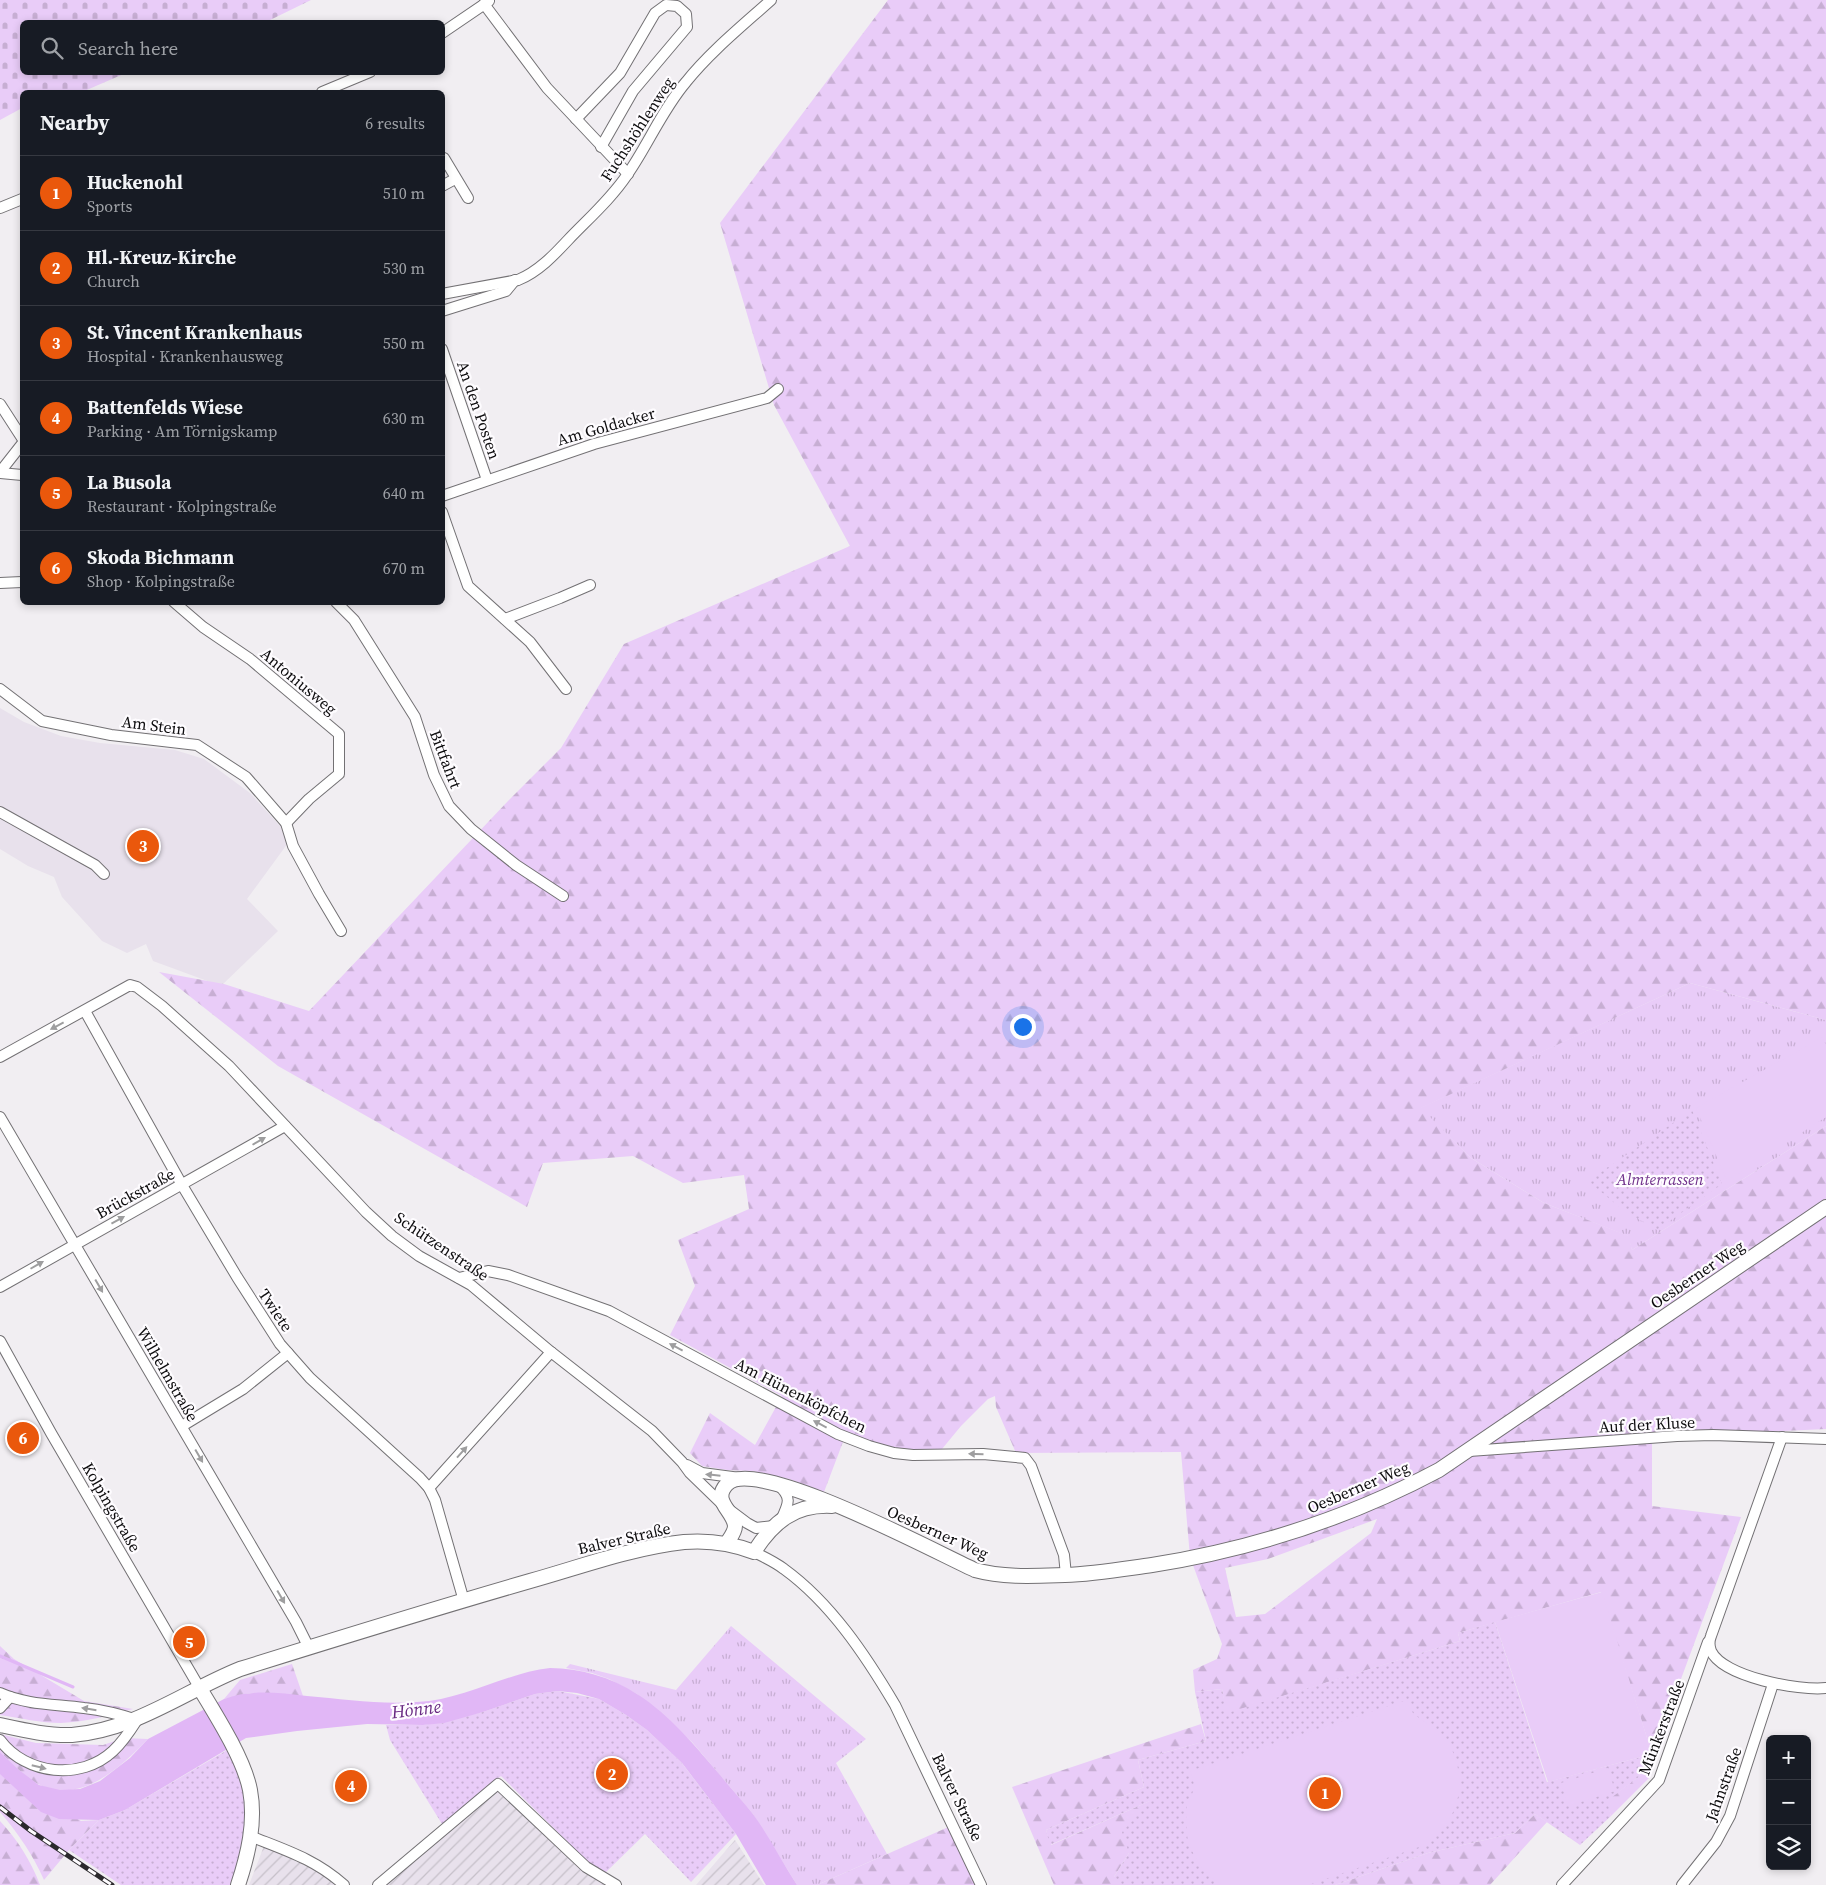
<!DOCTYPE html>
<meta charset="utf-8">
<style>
:root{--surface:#171b24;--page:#242831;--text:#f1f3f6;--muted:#9ea1a6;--line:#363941;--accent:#ea580c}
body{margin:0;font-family:"Source Serif 4",serif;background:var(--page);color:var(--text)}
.controls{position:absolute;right:15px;bottom:15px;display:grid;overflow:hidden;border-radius:8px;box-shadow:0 2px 8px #0003}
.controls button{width:45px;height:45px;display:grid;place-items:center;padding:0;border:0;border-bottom:1px solid var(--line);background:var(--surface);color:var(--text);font:25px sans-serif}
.you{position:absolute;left:1022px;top:1026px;width:18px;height:18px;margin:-12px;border:4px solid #fff;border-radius:50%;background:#1a73e8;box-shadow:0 0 0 8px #1a73e833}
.badge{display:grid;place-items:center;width:32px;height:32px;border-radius:50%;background:var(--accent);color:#fff;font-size:16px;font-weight:700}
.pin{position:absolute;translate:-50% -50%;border:2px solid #fff;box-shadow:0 1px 5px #0006}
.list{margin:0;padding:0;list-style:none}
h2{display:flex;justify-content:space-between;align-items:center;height:65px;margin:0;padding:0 20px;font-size:21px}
h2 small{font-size:16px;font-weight:400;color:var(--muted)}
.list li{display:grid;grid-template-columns:32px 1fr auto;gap:15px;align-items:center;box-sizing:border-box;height:75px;padding:0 20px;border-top:1px solid var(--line)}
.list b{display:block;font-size:19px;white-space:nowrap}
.list p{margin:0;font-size:16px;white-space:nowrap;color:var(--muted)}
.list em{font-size:16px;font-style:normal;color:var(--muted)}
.icon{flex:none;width:28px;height:28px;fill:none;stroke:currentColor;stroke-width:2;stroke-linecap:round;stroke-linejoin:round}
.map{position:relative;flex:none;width:1826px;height:1885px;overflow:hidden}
.search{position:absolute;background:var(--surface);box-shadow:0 2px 8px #0003;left:20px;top:20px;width:425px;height:55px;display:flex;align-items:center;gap:12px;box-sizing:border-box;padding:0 18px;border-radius:8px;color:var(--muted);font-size:19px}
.panel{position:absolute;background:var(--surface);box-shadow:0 2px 8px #0003;left:20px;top:90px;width:425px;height:515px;border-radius:8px}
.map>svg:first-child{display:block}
</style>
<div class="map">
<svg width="1826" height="1885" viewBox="0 0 1826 1885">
<defs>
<pattern id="industrial-furrows" width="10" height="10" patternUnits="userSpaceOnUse" patternTransform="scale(1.25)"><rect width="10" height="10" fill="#e8e1ec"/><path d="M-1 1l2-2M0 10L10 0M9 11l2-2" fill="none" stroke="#c6c0c9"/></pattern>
<pattern id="grass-tufts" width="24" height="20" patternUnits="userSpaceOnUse" patternTransform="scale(1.25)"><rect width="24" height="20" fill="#e9ccf8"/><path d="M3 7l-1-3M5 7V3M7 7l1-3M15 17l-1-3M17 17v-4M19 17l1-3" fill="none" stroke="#c7aed3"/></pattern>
<pattern id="forest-firs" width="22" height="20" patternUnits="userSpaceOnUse" patternTransform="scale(1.25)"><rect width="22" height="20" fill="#e9ccf8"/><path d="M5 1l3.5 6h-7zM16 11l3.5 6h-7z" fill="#c7aed3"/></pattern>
<pattern id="cemetery-stones" width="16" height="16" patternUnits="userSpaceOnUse" patternTransform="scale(1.25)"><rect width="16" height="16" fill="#e9ccf8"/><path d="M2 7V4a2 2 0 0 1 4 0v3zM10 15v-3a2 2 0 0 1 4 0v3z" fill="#c7aed3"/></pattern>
<pattern id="park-dots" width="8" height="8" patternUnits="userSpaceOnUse" patternTransform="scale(1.25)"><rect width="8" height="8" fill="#e9ccf8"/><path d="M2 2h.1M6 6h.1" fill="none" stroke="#c7aed3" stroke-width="1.8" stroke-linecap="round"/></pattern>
</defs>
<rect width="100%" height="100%" fill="#f1eef2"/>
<path fill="#e8e1ec" d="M 0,708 L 24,722 L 61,736 L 100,743 L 175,750 L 204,759 L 250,793 L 281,827 L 288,843 L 247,899 L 278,931 L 221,986 L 153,961 L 146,944 L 127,953 L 102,941 L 62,897 L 54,877 L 28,866 L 0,849 Z"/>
<g fill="url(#industrial-furrows)">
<path d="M 497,1788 L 607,1885 L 381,1885 Z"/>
<path d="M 735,1840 L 764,1885 L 696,1885 Z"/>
<path d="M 264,1846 L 325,1875 L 336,1885 L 249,1885 Z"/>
</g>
<g fill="url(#grass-tufts)">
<path d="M 1690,983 L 1826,1020 L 1826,1126 L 1632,1250 L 1628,1236 L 1544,1203 L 1471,1158 L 1420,1108 Z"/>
<path d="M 731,1626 L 866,1739 L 836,1763 L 887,1854 L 817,1885 L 797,1885 L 753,1814 L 692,1742 L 637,1694 L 609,1679 L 592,1673 L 566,1668 L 570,1664 L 676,1690 Z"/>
</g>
<g fill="url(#forest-firs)" fill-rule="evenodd">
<path d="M 888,0 L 1826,0 L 1826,1020 L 1690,983 L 1421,1108 L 1471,1158 L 1544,1203 L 1629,1236 L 1632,1250 L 1826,1126 L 1826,1429 L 1652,1437 L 1652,1506 L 1741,1517 L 1661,1733 L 1651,1776 L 1611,1816 L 1606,1801 L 1649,1769 L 1652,1754 L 1601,1592 L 1458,1633 L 1460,1641 L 1226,1714 L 1222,1689 L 1195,1692 L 1193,1670 L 1217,1659 L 1222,1644 L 1190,1557 L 1181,1452 L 1016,1453 L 996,1407 L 995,1396 L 988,1399 L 961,1426 L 942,1449 C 905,1453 881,1445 846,1434 L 824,1492 L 789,1479 L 752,1471 L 727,1470 L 702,1466 L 690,1453 L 710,1413 L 755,1445 L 782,1396 L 670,1335 L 695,1286 L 678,1240 L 749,1209 L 744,1175 L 683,1183 L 633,1156 L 543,1163 L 527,1207 L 278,1066 L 159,972 L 224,984 L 309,1011 L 508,801 L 561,748 L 624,644 L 850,546 L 774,405 L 720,223 ZM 1377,1519 L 1371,1533 L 1265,1614 L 1236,1617 L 1225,1568 L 1268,1559 Z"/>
<path d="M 0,1646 L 14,1659 L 84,1701 L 133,1709 C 110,1715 86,1722 61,1723 C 41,1723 20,1718 0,1715 Z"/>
<path d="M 292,1664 L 303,1696 L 250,1693 L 224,1699 L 240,1680 Z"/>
<path d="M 1201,1724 L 1206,1741 L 1138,1760 L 1144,1787 L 1046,1830 L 1051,1845 L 1152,1800 L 1129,1853 L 1114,1877 L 1114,1885 L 1054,1885 L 1012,1787 Z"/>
<path d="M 0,1734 L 36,1743 L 103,1745 L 124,1738 L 148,1739 C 121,1767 80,1806 38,1784 C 24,1777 12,1763 0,1752 Z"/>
<path d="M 0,1773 L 81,1821 L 99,1820 L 69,1850 L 44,1880 C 33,1855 18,1833 0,1812 Z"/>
<path d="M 1535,1814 L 1547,1822 L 1490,1885 L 1335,1885 L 1428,1853 L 1515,1833 Z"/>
<path d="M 0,1821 C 17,1839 31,1861 40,1885 L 0,1885 Z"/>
<path d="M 953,1825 L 981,1885 L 817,1885 Z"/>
</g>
<path fill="url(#cemetery-stones)" d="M 0,0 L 311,0 L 266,22 L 22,22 L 22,72 L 126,73 L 82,92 L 22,92 L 22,108 L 0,120 Z"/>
<g fill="url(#park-dots)">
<path d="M 1692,1110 L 1722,1184 L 1657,1230 L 1623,1210 L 1588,1181 Z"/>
<path d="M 1495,1622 L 1547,1782 L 1652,1754 L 1649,1769 L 1607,1801 L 1611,1816 L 1580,1845 L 1535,1814 L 1515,1833 L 1428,1853 L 1335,1885 L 1114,1885 L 1114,1877 L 1129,1853 L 1122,1832 L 1150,1801 L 1050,1845 L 1046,1830 L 1144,1787 L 1138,1760 L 1206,1741 L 1195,1692 L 1222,1689 L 1227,1713 L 1460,1641 L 1458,1633 Z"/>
<path d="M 558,1691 L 599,1699 L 626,1715 L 647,1730 L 681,1762 L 736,1834 L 691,1882 L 645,1834 L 602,1876 L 501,1776 L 442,1824 L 390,1740 L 386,1725 L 424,1725 L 483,1712 L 535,1694 Z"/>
<path d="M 229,1749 L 243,1777 L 248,1818 L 234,1885 L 121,1885 L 69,1850 L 99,1820 L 125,1810 Z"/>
</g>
<g fill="#e9ccf8">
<path d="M 1823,1037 L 1826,1046 L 1826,1117 L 1727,1181 L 1696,1108 Z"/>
<path d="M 1602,1592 L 1652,1754 L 1548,1782 L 1495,1622 Z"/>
<path d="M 1407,1700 C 1409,1705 1411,1711 1414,1714 C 1423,1722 1434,1726 1442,1735 C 1461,1756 1465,1792 1451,1816 C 1445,1828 1435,1836 1425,1845 L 1308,1885 L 1222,1885 L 1209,1876 L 1201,1867 L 1188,1844 L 1186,1820 L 1187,1805 L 1195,1787 L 1190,1771 Z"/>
<path d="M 1608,1768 L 1615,1791 L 1568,1806 L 1561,1783 Z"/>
</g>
<path fill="#e1b7f6" d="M 550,1668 C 580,1668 611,1677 637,1694 C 670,1715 696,1747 721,1776 C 731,1789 743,1801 753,1814 C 769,1836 782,1862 797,1885 L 766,1885 L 736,1834 L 682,1763 L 647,1730 L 626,1715 L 599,1699 L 577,1693 L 558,1691 L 535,1694 L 483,1712 L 444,1723 L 423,1725 L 367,1724 L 297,1731 L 246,1738 L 125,1810 L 99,1820 L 59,1819 L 41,1812 L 0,1774 L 0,1752 L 19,1770 L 39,1785 L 60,1790 L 80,1789 L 100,1781 L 130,1758 L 148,1739 L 224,1699 C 251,1689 278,1693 307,1696 C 343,1699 381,1705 417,1702 C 464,1700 505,1673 550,1668 Z"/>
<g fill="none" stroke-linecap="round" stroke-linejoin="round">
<path stroke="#e1b7f6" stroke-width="3" d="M 0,1656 L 73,1687"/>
<defs>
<g id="street">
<path d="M 484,4 L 547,88 L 628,174"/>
<path d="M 442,33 L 489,1"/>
<path d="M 322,92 L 370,72"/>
<path d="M 576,119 L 620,73 L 655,13 L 666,5 L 677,6 L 686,14 L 687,27 L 633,91 L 601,147"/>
<path d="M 444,158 L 468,198"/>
<path d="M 442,186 L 455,179"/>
<path d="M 0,208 L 22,199"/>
<path d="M 442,294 L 518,280 C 538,272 554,255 568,240 C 588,219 611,199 627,175 C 648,145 662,110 686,82 C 710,52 742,26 771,0"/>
<path d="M 442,311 L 506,291 L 515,280"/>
<path d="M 442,349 L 487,480"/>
<path d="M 0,404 L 22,438"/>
<path d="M 0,472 L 22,444"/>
<path d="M 0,473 L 22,475"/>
<path d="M 442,496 L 594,444 L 767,398 L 778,389"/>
<path d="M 442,512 L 468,586 L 530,642 L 566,689"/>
<path d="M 0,583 L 22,582"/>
<path d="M 174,602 L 203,627 L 250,659 L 339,734 L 339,774 L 309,799 L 286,823"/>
<path d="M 336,602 L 354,620 L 415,717 L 434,775 L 449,806 L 471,829 L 516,865 L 563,896"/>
<path d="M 505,619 L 560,598 L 590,585"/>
<path d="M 0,689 L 42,721 L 111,735 L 197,745 L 246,777 L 286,823 L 293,846 L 319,894 L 341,931"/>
<path d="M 0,812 L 95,865 L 104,874"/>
<path d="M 85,1011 L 182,1185 L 237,1277 L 280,1344 L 310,1378 L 420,1478 L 429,1488 L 435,1500 L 464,1601"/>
<path d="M 0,1057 L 130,985 L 137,987 L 162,1006 L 229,1066 L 366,1212 L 392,1236 L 419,1256 L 471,1285 L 551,1352 L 652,1431 L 682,1462 L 690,1473 L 723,1505 L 747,1523 L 756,1528 L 774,1526"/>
<path d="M 0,1117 L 296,1622 L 309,1648"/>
<path d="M 459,1278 L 488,1271 L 508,1275 L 609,1311 L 838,1434 L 869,1446 L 894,1453 L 913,1455 L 983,1454 L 1025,1458 L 1031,1466 L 1064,1555 L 1066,1575"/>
<path d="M 0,1287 L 285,1126"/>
<path d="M 0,1341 L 51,1433 L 199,1687"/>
<path d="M 182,1426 L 243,1389 L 288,1353"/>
<path d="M 1782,1437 L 1711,1636 C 1709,1641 1709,1646 1711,1651 C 1723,1677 1799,1691 1826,1688"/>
<path d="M 1469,1451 L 1677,1436 L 1713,1435 L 1826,1439"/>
<path d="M 687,1465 L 702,1473 L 740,1478"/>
<path d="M 778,1485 C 793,1497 788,1505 781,1520"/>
<path d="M 429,1488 L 551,1352"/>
<path d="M 754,1552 C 764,1557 775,1562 784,1569 C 831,1603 866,1656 895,1705 L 981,1885"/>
<path d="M 0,1693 C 27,1705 55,1704 84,1708 C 102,1710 119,1714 137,1720 C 130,1731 123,1742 113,1751 C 81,1781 26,1775 0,1740"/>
<path d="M 0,1708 L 10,1697"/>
<path d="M 250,1836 C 285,1850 315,1859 344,1885"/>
<path d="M 378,1885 L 498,1784 L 586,1867 L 616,1885"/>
<path d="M 1562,1885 L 1659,1780 L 1708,1642"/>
<path d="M 1682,1885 L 1716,1842 L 1730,1816 L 1773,1684"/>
</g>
<g id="secondary">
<path d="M 727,1543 C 730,1538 735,1532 735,1526 C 734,1511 711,1501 727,1484 C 756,1455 939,1554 975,1570 C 1004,1578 1035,1576 1065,1575 C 1094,1574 1123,1569 1152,1565 C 1253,1549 1349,1518 1439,1470 L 1826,1207"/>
<path d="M 199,1687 C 216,1715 244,1759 250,1790 C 256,1822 248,1855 238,1885"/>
<path d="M 0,1725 C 23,1730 49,1736 72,1735 C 135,1730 183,1692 240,1669 C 336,1639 433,1609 530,1581 C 580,1567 631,1548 684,1542 C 709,1540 731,1543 754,1552 C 773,1522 795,1504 832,1506"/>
</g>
</defs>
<use href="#street" stroke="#737174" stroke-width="12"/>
<use href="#secondary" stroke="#737174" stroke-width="16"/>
<use href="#street" stroke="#fff" stroke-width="10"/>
<use href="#secondary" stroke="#fff" stroke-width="14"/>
<defs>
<path id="rail" d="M 0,1807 L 31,1831 L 112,1885"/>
</defs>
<use href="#rail" stroke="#2b292c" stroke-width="5"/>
<use href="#rail" stroke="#fefcff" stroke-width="3" stroke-dasharray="9" stroke-linecap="butt"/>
</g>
<defs><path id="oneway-solid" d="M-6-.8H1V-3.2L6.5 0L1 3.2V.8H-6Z" transform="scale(1.25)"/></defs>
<g fill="#9e9e9f">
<use href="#oneway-solid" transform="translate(57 1026) rotate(152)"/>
<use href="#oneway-solid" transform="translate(259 1141) rotate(-30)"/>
<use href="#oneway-solid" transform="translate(118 1220) rotate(-29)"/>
<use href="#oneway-solid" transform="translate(37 1265) rotate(-30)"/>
<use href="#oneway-solid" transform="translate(99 1286) rotate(60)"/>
<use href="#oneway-solid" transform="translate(676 1347) rotate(-152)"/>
<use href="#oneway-solid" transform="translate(820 1424) rotate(-152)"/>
<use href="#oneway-solid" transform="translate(462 1452) rotate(-48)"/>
<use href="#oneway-solid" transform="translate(976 1454) rotate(-179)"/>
<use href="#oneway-solid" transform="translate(199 1456) rotate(60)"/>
<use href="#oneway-solid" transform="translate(713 1475) rotate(-174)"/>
<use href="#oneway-solid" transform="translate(281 1597) rotate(60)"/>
<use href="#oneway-solid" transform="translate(89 1709) rotate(-171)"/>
<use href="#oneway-solid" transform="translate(39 1767) rotate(14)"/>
</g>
<g text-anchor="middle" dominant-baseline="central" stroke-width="4.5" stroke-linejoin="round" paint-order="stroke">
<g font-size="16" fill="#0d0c0e" stroke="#fefcff">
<text transform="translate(637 129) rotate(-57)">Fuchshöhlenweg</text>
<text transform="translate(479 410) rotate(71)">An den Posten</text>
<text transform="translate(606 426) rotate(-16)">Am Goldacker</text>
<text transform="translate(299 681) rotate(40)">Antoniusweg</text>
<text transform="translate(154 725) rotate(7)">Am Stein</text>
<text transform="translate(446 759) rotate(69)">Bittfahrt</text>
<text transform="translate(135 1193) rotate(-29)">Brückstraße</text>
<text transform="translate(442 1246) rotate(34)">Schützenstraße</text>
<text transform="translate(1697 1274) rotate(-34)">Oesberner Weg</text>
<text transform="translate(276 1310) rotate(56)">Twiete</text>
<text transform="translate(168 1374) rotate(60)">Wilhelmstraße</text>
<text transform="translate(801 1395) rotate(27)">Am Hünenköpfchen</text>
<text transform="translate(1647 1424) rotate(-3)">Auf der Kluse</text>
<text transform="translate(1358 1487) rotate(-23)">Oesberner Weg</text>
<text transform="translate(112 1507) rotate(60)">Kolpingstraße</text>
<text transform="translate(938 1532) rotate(24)">Oesberner Weg</text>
<text transform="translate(624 1538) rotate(-13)">Balver Straße</text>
<text transform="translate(1661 1727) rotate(-69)">Münkerstraße</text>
<text transform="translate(1723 1784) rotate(-70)">Jahnstraße</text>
<text transform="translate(958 1797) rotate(64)">Balver Straße</text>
</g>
<g font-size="16" font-style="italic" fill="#71328c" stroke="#fefcff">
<text x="1660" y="1179">Almterrassen</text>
</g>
<g font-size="18" font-style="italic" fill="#672881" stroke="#fefcff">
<text transform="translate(416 1709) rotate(-7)">Hönne</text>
</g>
</g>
</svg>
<div class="controls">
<button>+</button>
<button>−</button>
<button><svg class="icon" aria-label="layers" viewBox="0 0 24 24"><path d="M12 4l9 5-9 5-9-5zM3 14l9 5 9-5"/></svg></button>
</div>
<div class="you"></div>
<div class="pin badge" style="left:1325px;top:1793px">1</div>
<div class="pin badge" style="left:612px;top:1774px">2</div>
<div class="pin badge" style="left:143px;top:846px">3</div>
<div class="pin badge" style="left:351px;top:1786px">4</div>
<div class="pin badge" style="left:189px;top:1642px">5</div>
<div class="pin badge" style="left:23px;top:1438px">6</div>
<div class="search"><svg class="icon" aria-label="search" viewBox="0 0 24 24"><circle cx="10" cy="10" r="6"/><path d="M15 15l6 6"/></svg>Search here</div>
<section class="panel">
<h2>Nearby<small>6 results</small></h2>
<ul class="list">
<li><span class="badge">1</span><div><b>Huckenohl</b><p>Sports</p></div><em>510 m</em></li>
<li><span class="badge">2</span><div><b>Hl.-Kreuz-Kirche</b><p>Church</p></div><em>530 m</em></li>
<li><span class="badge">3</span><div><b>St. Vincent Krankenhaus</b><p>Hospital · Krankenhausweg</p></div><em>550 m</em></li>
<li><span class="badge">4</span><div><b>Battenfelds Wiese</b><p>Parking · Am Törnigskamp</p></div><em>630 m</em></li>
<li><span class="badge">5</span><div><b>La Busola</b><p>Restaurant · Kolpingstraße</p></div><em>640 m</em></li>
<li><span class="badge">6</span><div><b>Skoda Bichmann</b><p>Shop · Kolpingstraße</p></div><em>670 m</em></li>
</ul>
</section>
</div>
